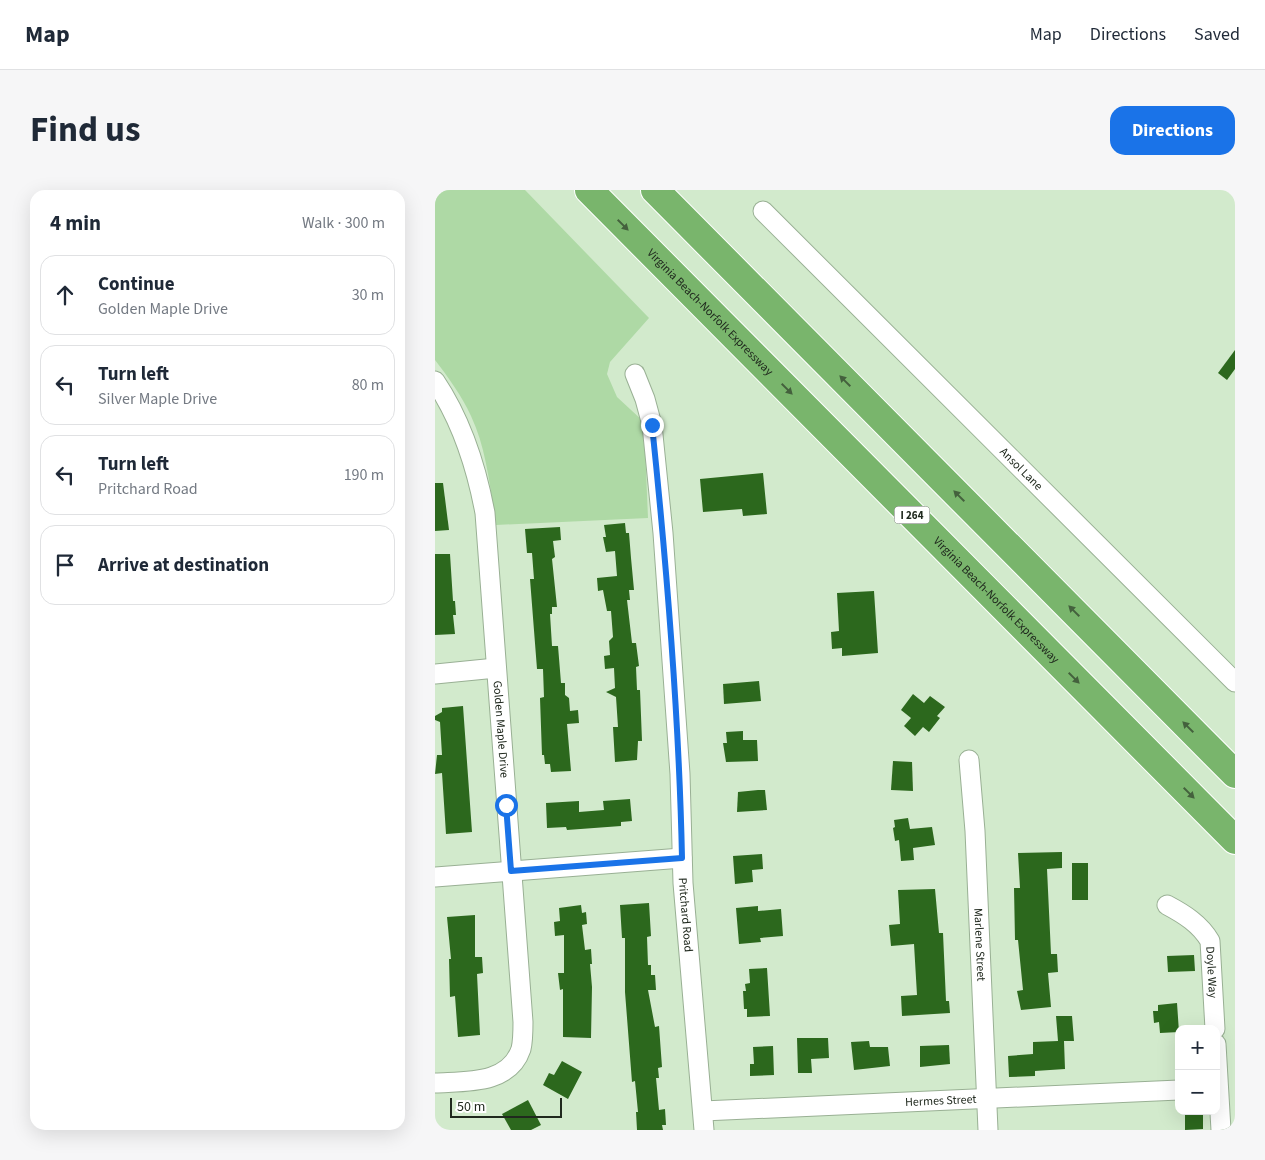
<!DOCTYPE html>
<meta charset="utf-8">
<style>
:root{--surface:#fff;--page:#f6f6f7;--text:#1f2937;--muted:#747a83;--line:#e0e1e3;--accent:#1a73e8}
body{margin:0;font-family:"Source Sans 3",sans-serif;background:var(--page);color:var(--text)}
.controls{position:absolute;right:15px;bottom:15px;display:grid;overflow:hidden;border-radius:10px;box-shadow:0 5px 20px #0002}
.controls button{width:45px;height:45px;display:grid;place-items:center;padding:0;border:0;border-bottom:1px solid var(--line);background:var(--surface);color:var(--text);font:25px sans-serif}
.scale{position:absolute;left:15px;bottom:12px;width:112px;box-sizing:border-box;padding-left:5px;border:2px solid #20291e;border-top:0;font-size:14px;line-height:18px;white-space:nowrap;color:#20291e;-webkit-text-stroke:4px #fff;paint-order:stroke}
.stop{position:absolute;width:15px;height:15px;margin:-11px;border:4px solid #1a73e8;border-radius:50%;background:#fff}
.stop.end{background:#1a73e8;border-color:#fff;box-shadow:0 1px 5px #0008}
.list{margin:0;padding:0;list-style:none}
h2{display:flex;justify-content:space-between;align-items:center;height:65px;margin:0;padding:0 20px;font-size:21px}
h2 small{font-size:16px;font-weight:400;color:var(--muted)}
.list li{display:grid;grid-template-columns:32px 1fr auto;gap:15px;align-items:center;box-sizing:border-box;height:80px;margin:0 10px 10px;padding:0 10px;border:1px solid var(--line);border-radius:15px}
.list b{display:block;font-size:19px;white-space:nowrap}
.list p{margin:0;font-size:16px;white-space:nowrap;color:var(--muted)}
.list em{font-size:16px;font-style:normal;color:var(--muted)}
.icon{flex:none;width:28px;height:28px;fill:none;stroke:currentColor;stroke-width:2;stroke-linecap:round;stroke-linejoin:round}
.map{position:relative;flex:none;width:800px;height:940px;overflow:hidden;border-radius:15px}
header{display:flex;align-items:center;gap:30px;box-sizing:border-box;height:70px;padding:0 25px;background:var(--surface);border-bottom:1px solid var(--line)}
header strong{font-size:24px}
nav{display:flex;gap:28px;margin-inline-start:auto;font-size:18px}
.intro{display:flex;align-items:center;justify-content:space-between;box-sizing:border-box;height:120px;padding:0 30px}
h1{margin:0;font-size:35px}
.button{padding:12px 22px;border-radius:15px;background:var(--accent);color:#fff;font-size:18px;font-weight:700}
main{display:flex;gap:30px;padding:0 30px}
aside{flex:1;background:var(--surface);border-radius:15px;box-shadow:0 5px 20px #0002}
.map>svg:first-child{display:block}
</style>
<header>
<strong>Map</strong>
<nav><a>Map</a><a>Directions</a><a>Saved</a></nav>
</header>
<div class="intro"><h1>Find us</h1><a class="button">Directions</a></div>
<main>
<aside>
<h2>4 min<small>Walk · 300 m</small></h2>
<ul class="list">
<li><svg class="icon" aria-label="ahead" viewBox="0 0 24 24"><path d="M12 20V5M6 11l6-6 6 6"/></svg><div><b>Continue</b><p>Golden Maple Drive</p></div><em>30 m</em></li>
<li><svg class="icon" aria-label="left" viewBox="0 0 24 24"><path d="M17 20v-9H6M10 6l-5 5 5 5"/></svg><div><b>Turn left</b><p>Silver Maple Drive</p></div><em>80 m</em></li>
<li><svg class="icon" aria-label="left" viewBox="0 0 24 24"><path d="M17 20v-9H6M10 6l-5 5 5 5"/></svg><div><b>Turn left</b><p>Pritchard Road</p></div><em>190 m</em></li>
<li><svg class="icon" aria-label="arrive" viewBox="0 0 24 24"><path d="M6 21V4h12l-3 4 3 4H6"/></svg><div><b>Arrive at destination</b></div></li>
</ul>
</aside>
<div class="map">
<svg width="800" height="940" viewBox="0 0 800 940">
<rect width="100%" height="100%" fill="#d2eacc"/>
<path fill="#aed9a5" d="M 0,0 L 90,0 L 214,128 L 175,172 L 172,184 L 182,207 L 209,232 L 213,328 L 61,335 C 55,299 52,260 36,226 C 27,206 13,187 0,170 Z"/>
<g fill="#2c681d">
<path d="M 800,160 L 800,179 L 792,190 L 783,183 Z"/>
<path d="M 328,283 L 332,324 L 308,326 L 307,319 L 268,322 L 265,289 Z"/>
<path d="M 0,293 L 8,293 L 14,340 L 0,341 Z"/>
<path d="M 190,333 L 191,343 L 194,343 L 196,368 L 199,400 L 194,400 L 195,410 L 192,410 L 197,453 L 201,453 L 204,476 L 201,477 L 202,500 L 205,500 L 207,551 L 203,551 L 202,570 L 180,572 L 178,537 L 183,537 L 181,507 L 171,502 L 180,498 L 179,478 L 170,479 L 169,466 L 175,465 L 174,451 L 178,447 L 176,421 L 172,421 L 168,400 L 163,401 L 162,388 L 182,386 L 180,361 L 171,362 L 168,347 L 171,347 L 169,335 Z"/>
<path d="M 125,337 L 126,350 L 118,351 L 120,367 L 117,369 L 122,417 L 117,417 L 117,424 L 115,424 L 117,456 L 123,456 L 126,493 L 130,493 L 130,505 L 134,508 L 135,521 L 143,520 L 144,533 L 132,534 L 136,581 L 116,582 L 115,574 L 110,574 L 109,565 L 107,565 L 105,508 L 109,507 L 108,479 L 102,479 L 95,389 L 99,389 L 97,363 L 92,363 L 90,339 Z"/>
<path d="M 0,364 L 15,364 L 18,411 L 20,411 L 21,425 L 18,425 L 20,444 L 0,445 Z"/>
<path d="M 439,401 L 443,463 L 407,466 L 407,458 L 397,459 L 396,442 L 404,441 L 402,403 Z"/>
<path d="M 324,491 L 326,511 L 289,514 L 288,494 Z"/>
<path d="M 478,504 L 489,513 L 495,506 L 510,517 L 502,526 L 505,528 L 494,542 L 488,537 L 480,546 L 469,536 L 476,528 L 466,520 Z"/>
<path d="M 28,516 L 37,642 L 11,644 L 7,583 L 0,584 L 2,565 L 7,565 L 5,532 L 0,530 L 0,526 L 7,522 L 7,518 Z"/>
<path d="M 308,541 L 308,550 L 322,550 L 323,571 L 291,572 L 288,553 L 292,553 L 291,542 Z"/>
<path d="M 458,571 L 477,572 L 478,601 L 456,600 Z"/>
<path d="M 323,600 L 330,600 L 332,620 L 302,622 L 303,602 Z"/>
<path d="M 195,609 L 197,631 L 186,632 L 186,636 L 132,640 L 131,637 L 112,638 L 111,613 L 144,611 L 144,622 L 169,620 L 168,611 Z"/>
<path d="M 473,628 L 475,639 L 497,637 L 500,655 L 478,658 L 479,670 L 466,671 L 464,650 L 460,651 L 458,638 L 460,637 L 459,630 Z"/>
<path d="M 627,662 L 627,678 L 612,679 L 616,764 L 622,764 L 623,782 L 613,783 L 616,817 L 586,820 L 582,801 L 588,800 L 583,750 L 580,750 L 579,698 L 585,698 L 583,663 Z"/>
<path d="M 327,664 L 328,679 L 317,680 L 318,692 L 300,694 L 298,666 Z"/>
<rect x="637" y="673" width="16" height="37"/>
<path d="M 500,699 L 504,743 L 508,743 L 511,811 L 514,811 L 515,823 L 467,826 L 466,806 L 482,805 L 479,754 L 456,756 L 454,735 L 465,734 L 463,700 Z"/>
<path d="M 214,713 L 216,746 L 212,747 L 213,775 L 216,775 L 216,785 L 220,785 L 221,800 L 213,800 L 220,837 L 224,836 L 227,877 L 223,878 L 224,888 L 221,888 L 224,920 L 230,919 L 231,935 L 227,935 L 228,940 L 202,940 L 201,922 L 203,922 L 200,891 L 197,892 L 190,802 L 190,748 L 187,748 L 185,715 Z"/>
<path d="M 146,715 L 147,723 L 151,722 L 152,734 L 147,735 L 150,760 L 156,759 L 157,774 L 155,774 L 157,797 L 156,848 L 128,847 L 128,799 L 125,800 L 123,783 L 129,783 L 129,745 L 120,746 L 119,732 L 125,731 L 124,718 Z"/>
<path d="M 323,716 L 323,721 L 346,719 L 348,746 L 325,748 L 326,752 L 304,754 L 301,718 Z"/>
<path d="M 40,725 L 40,767 L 47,767 L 48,783 L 42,784 L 45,845 L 23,847 L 20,806 L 15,807 L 14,769 L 16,769 L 12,727 Z"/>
<path d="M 759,765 L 760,781 L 733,782 L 732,766 Z"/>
<path d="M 332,778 L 335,826 L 312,827 L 312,819 L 309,819 L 308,801 L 311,801 L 310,794 L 315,793 L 314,779 Z"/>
<path d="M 742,813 L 744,842 L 725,843 L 724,832 L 719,833 L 718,821 L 723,821 L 723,815 Z"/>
<path d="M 621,826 L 637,826 L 639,851 L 629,851 L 630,879 L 600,881 L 600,886 L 574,887 L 573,866 L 598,864 L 598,852 L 623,851 Z"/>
<path d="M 362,848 L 393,848 L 394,868 L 376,869 L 377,883 L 363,883 Z"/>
<path d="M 434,851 L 435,857 L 453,857 L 455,876 L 419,880 L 416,852 Z"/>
<path d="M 514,855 L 515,874 L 485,877 L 485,856 Z"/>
<path d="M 338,856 L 339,885 L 315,886 L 315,874 L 319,874 L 318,857 Z"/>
<path d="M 127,871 L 147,882 L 133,909 L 108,895 L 114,883 L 119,885 Z"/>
<path d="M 93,910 L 106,935 L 96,940 L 76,940 L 67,924 Z"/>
<path d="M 750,921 L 768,921 L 768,939 L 750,940 Z"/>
</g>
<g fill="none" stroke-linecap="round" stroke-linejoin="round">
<defs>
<g id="minor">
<path id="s1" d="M 328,21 L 800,492"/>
<path id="s2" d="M 200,184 L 210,209 L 217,235 L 228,343 L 245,584 L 248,693 L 269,940"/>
<path id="s3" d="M 0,191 C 27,231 41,275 50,323 L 88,832 C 88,840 88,851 86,859 C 74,895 30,891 0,893"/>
<path d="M 0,484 L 61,478"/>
<path id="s4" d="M 534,570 L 540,641 L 553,940"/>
<path d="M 0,687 L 247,668"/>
<path id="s5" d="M 732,715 C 749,724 765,734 775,751 L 780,839"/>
<path d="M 781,854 L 786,940"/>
<path id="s6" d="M 268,921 L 744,900"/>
</g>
<g id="highway">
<path id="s7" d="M 154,0 L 800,650"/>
<path d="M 220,0 L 800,584"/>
</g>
</defs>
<use href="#minor" stroke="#99b094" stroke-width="21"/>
<use href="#highway" stroke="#fff" stroke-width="30"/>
<use href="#minor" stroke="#fff" stroke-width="19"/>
<use href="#highway" stroke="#79b56c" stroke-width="28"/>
</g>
<defs><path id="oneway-solid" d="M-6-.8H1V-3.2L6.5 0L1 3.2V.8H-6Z" transform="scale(1.25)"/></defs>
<g fill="#44613d">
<use href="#oneway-solid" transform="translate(188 35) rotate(45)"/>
<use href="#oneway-solid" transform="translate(410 191) rotate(-135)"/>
<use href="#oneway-solid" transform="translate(352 199) rotate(45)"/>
<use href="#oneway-solid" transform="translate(524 306) rotate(-135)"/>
<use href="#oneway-solid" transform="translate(639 421) rotate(-135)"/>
<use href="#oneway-solid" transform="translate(639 488) rotate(45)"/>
<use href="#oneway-solid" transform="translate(753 537) rotate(-135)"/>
<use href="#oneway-solid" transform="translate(754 603) rotate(45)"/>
</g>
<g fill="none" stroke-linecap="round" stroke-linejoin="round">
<path stroke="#1a73e8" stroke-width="6" d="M 71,615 L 76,681 L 247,668 C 244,523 232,379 217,235"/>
</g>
<g text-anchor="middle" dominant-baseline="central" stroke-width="5" stroke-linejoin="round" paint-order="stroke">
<rect fill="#fff" stroke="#636962" stroke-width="1" x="459.5" y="316.5" width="35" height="17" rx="4"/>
<g font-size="11" font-weight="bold" fill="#20291e">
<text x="477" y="325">I 264</text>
</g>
<g font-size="12" fill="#20291e" stroke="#fff">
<text stroke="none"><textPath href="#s7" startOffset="172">Virginia Beach-Norfolk Expressway</textPath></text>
<text stroke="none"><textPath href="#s1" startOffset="365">Ansol Lane</textPath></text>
<text stroke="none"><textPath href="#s7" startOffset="578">Virginia Beach-Norfolk Expressway</textPath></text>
<text stroke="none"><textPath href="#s3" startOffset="359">Golden Maple Drive</textPath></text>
<text stroke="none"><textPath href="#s2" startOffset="545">Pritchard Road</textPath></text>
<text stroke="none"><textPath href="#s4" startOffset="185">Marlene Street</textPath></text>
<text stroke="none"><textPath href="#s5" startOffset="88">Doyle Way</textPath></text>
<text stroke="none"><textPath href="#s6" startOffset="238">Hermes Street</textPath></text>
</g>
</g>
</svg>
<div class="controls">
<button>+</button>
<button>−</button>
</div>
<div class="scale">50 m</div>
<div class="stop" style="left:71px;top:615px"></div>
<div class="stop end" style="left:217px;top:235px"></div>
</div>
</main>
